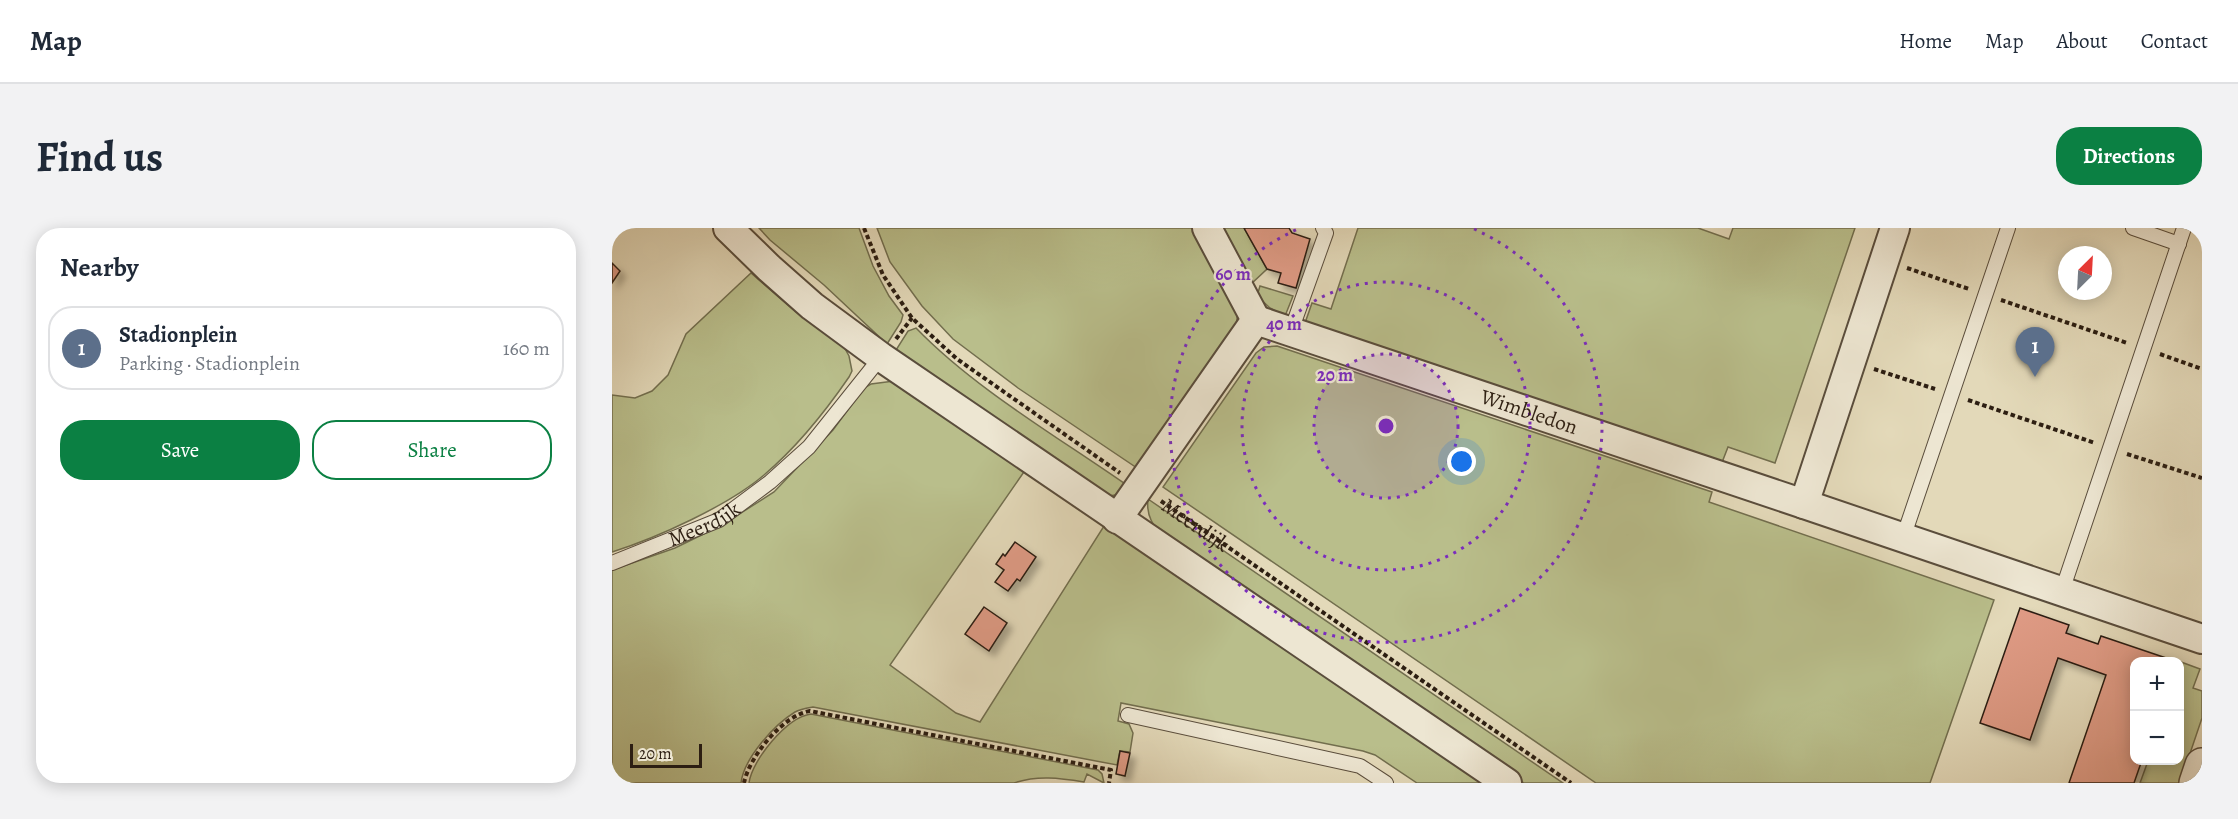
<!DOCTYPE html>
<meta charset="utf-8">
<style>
:root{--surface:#fff;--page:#f2f2f3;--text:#1f2937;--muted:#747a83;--line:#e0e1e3;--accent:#0b8043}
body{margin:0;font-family:Alegreya,serif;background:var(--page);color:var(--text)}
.controls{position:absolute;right:18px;bottom:18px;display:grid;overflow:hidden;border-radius:12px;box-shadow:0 3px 15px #0003}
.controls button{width:54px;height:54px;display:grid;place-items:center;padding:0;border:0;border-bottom:2px solid var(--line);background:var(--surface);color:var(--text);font:30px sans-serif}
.compass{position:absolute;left:1446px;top:18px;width:54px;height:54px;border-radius:50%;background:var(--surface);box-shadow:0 3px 15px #0003;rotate:24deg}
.scale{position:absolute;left:18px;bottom:15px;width:72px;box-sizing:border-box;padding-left:6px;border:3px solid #2c1e12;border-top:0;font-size:16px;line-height:21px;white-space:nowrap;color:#2c1e12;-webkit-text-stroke:4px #ede6d2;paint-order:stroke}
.you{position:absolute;left:850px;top:234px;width:21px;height:21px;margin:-15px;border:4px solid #fff;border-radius:50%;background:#1a73e8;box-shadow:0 0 0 9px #1a73e833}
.badge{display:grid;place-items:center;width:39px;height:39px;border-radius:50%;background:var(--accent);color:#fff;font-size:20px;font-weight:700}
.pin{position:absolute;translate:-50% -50px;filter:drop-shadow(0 2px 3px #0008)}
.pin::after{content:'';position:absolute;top:32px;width:21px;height:18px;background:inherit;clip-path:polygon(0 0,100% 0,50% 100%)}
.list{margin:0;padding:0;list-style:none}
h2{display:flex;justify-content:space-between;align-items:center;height:78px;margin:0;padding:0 24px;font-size:26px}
h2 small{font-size:20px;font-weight:400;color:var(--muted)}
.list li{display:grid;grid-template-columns:39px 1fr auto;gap:18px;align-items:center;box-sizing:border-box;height:84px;margin:0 12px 12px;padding:0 12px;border:2px solid var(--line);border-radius:24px}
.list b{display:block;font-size:22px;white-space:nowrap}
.list p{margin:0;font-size:20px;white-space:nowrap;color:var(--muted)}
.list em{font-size:20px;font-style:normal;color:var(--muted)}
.actions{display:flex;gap:12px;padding:18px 24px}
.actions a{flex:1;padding:14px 0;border:2px solid var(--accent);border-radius:24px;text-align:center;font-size:21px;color:var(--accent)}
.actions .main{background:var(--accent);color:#fff}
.map{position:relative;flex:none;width:1590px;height:555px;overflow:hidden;border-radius:24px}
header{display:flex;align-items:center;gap:36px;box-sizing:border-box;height:84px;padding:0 30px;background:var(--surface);border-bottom:2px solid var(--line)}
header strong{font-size:28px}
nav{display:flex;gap:33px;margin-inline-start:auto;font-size:21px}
.intro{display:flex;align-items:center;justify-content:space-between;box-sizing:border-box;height:144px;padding:0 36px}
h1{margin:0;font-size:42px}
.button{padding:15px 27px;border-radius:24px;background:var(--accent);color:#fff;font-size:21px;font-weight:700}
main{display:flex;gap:36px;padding:0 36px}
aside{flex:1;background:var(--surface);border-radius:24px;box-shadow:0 3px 15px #0003}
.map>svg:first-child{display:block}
</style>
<header>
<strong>Map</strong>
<nav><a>Home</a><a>Map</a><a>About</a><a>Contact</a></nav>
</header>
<div class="intro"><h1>Find us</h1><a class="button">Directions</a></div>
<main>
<aside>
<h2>Nearby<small></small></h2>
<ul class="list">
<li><span class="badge" style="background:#5c6f8a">1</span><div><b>Stadionplein</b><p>Parking · Stadionplein</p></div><em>160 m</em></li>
</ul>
<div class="actions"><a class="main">Save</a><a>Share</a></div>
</aside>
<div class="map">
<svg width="1590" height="555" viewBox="0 0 1590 555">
<defs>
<filter id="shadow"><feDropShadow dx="5.5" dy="5.5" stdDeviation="3" flood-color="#0004"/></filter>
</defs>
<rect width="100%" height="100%" fill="#e3d9b9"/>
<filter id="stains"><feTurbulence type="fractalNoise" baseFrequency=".00333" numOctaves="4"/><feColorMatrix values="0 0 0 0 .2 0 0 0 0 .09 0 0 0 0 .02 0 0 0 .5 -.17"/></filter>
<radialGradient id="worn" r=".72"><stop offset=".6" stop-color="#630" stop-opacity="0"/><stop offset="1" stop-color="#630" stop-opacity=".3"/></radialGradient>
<g fill="#b9be8b" stroke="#726e4e" stroke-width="1.5">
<path d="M 147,0 L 247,0 L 261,38 L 277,68 L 291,87 L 289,94 L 275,116 L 212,57 L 158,12 Z"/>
<path d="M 265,0 L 584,0 L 626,82 L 624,99 L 528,242 L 406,160 L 341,111 L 310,78 L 278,34 Z"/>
<path d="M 611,0 L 632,0 L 655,41 L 639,56 L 614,13 Z"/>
<path d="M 746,0 L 1086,0 L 1117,11 L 1121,0 L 1243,0 L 1163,235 L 1116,219 L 1109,237 L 693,95 L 700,75 L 719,81 Z"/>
<path d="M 139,45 L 184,84 L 231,117 L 237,128 L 240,143 L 237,149 C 213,184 185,219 152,247 C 117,277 45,310 0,324 L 0,167 L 23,170 L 40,163 L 56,147 L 74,106 Z"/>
<path d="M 648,58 L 681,68 L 673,88 L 658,80 L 645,68 Z"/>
<path d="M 304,100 C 363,161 446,209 516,258 L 509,266 L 497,268 L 284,122 L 296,103 Z"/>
<path d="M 665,118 L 1100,264 L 1097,274 L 1382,372 L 1318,555 L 984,555 L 551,259 L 644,125 L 652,119 Z"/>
<path d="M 282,153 L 414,241 L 278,437 L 344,485 L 368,494 L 492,298 L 874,555 L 805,555 L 763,527 L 751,523 L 509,475 L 506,493 L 517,496 L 521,505 L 518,524 L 508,523 L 505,537 L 201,479 C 195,480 188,481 183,484 C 162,497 132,530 129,555 L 0,555 L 0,342 L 63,320 L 110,297 L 162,264 L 221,202 L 252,160 L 259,156 Z"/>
<path d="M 536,271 L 951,555 L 912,555 L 552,309 C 541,298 534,288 536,271 Z"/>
<path d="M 1569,434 L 1588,441 L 1581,460 L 1590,463 L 1590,490 L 1568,555 L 1528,555 L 1536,533 L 1568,532 Z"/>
<path d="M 199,486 L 486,542 L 490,546 L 492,555 L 475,546 L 472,554 C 448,550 425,547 402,555 L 137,555 C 140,532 175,489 199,486 Z"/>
</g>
<g fill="#de9a84" stroke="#2c1e12" stroke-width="1.5" filter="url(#shadow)">
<path d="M 632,0 L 677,0 L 680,5 L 698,11 L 684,60 L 666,55 L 669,45 L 655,41 Z"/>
<path d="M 0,35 L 8,43 L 0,55 Z"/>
<path d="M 403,314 L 424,329 L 408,353 L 405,351 L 396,363 L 383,354 L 392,342 L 384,336 L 391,326 L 393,328 Z"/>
<path d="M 372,379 L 395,395 L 377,423 L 353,406 Z"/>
<path d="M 1408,380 L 1457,397 L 1454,405 L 1486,416 L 1489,408 L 1563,433 L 1522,434 L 1522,532 L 1530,532 L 1522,555 L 1457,555 L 1494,447 L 1446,430 L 1418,512 L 1368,495 Z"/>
<path d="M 508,523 L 518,525 L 513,548 L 504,546 Z"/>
</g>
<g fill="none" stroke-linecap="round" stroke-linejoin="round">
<defs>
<g id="service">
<path d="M 1521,0 L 1567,16"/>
<path d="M 679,103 L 714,5 L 711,0"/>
<path d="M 1291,310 L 1396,0"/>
<path id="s2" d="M 0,335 L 107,292 L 158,254 L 197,219 L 269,129"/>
<path d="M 1450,363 L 1572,0"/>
<path d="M 516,487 L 748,538 L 774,555"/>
</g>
<g id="minor">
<path d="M 116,0 L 157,40 L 200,78 L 269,129 L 895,555"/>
<path d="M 595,0 L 644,92"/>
<path d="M 1283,0 L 1192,276 L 1590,411"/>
<path id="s3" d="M 505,291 L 644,92 L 1192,276"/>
</g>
<path id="tertiary" d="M 1584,555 L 1590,537"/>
</defs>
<use href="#service" stroke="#5a4d3c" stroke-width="16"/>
<use href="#minor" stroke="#5a4d3c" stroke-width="32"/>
<use href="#tertiary" stroke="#5a4d3c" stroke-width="36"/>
<g stroke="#2c1e12" stroke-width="4" stroke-dasharray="4.5 3" stroke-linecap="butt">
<path d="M 252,0 L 271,47 L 300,90 L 345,131 L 508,245"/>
<path d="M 1295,40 L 1357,61"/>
<path d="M 1389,72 L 1515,115"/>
<path d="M 284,111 L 300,90"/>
<path d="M 1548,126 L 1590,141"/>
<path d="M 1262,141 L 1323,161"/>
<path d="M 1356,172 L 1483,215"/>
<path d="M 1515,226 L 1590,250"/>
<path id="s1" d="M 549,273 L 959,555"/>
<path d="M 132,555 C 137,529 171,487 198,483 L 499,542 L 497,555"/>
</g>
<use href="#service" stroke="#ede6d2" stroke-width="14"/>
<use href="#minor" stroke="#ede6d2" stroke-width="28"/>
<use href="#tertiary" stroke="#ede6d2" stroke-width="33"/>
</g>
<circle cx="774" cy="198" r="72" fill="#7b2cbf" fill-opacity=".12"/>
<g fill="none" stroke="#7b2cbf" stroke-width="3" stroke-dasharray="3 6">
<circle cx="774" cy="198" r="72"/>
<circle cx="774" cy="198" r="144"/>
<path d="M862 1A216 216 0 1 1 686 1"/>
</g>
<g text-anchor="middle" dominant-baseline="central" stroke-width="4.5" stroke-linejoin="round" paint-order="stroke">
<g font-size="21" fill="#2c1e12" stroke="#ede6d2">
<text stroke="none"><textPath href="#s3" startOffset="531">Wimbledon</textPath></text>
<text stroke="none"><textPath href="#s2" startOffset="100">Meerdijk</textPath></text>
<text stroke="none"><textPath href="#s1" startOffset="42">Meerdijk</textPath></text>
</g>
</g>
<circle cx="774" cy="198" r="9" fill="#7b2cbf" stroke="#ede6d2" stroke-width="3"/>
<g font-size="18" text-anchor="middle" font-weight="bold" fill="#7b2cbf" stroke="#ede6d2" stroke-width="4.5" stroke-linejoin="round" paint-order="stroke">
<text x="621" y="52">60 m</text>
<text x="672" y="102">40 m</text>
<text x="723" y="153">20 m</text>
</g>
<rect width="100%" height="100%" filter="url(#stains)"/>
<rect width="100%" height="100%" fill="url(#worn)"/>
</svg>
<div class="controls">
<button>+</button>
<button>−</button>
</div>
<svg class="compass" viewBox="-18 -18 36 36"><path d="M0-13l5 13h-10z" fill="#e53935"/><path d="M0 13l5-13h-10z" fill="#747a83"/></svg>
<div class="scale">20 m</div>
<div class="you"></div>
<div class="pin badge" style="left:1423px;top:149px;background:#5c6f8a">1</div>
</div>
</main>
